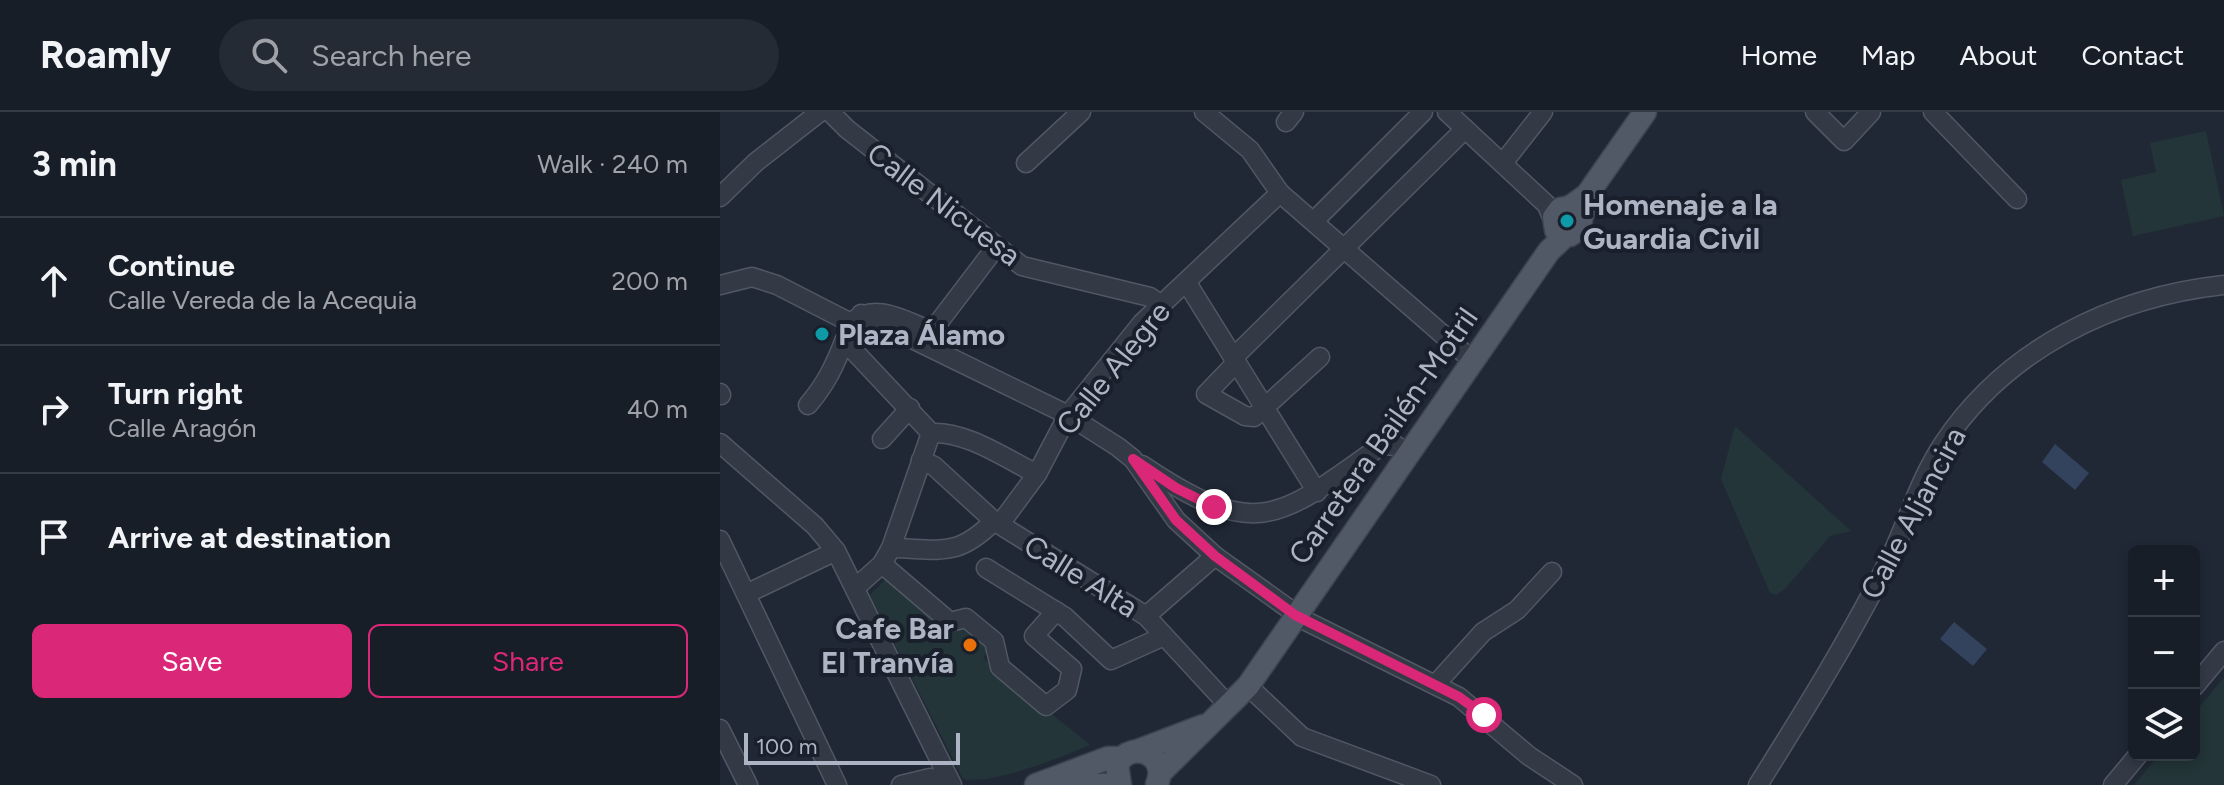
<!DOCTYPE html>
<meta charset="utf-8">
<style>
:root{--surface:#181e28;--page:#252b34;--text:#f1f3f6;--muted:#9fa2a8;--line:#363c45;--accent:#db2777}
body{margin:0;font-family:Figtree,sans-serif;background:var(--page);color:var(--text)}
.controls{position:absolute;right:24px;bottom:24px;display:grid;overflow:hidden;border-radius:12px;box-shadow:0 4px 12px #0003}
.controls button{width:72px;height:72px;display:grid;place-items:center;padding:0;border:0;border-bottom:2px solid var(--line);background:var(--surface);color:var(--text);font:40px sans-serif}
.scale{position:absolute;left:24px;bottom:20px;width:216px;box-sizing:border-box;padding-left:8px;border:4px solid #adb4c3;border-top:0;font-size:22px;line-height:28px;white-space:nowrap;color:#adb4c3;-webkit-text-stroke:6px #191f2b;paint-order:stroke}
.stop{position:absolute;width:24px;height:24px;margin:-18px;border:6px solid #db2777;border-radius:50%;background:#fff}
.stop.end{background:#db2777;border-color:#fff;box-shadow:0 2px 8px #0008}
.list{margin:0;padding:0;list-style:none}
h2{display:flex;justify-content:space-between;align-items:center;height:104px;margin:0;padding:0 32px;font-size:34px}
h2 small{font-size:26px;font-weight:400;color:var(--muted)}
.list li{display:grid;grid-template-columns:52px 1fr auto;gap:24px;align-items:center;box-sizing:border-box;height:128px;padding:0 32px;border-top:2px solid var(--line)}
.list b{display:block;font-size:30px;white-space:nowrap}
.list p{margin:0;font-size:26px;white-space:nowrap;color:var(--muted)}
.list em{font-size:26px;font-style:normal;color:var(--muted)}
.actions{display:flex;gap:16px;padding:24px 32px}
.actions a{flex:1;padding:18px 0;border:2px solid var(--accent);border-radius:12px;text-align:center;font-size:28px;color:var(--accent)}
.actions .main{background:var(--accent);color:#fff}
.icon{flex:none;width:44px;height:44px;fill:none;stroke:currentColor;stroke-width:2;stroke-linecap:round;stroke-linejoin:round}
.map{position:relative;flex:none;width:1504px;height:673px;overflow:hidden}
header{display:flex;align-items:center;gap:48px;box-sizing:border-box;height:112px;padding:0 40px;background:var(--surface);border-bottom:2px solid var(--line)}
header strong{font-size:38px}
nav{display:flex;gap:44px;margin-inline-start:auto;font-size:28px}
.search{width:560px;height:72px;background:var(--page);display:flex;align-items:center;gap:20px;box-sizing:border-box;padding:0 28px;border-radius:44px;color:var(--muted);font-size:30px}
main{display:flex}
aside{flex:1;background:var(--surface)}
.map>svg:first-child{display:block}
</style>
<header>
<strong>Roamly</strong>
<div class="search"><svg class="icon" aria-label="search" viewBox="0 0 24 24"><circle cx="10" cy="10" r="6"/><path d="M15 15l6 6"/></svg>Search here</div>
<nav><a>Home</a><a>Map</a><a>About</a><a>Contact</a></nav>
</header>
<main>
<aside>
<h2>3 min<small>Walk · 240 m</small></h2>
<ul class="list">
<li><svg class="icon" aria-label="ahead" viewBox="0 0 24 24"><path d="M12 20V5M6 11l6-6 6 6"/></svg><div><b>Continue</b><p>Calle Vereda de la Acequia</p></div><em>200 m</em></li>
<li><svg class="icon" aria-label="right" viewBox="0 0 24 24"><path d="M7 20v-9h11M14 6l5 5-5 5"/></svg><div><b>Turn right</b><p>Calle Aragón</p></div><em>40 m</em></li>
<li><svg class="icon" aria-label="arrive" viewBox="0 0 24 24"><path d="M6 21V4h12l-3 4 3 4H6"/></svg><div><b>Arrive at destination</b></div></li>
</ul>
<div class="actions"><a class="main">Save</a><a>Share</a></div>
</aside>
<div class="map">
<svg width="1504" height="673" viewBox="0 0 1504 673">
<rect width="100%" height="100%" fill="#202836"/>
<g fill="#233538">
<path d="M 1486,19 L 1504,104 L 1413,124 L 1401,68 L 1436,60 L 1430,31 Z"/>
<path d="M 1015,314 L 1131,419 L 1110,424 L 1065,477 L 1056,483 L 1050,481 L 1001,367 Z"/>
<path d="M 168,465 L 241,509 L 271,535 L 263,546 L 370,633 C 339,646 273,673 243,667 L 150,483 Z"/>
<path d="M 1504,566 L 1504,673 L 1414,673 L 1439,643 L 1474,643 L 1474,601 Z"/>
</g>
<g fill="#33425d">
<path d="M 1335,332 L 1369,361 L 1355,378 L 1322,350 Z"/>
<path d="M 1234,510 L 1267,537 L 1253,554 L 1220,527 Z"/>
</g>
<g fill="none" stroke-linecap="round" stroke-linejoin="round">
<defs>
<g id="minor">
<path d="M 110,0 L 127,17 L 302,154 L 430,185 L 440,192"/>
<path d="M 484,0 L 530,38 L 560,81 L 752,248"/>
<path d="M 727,0 L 827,93 L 833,108"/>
<path d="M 1095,0 L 1124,29 L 1151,0"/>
<path d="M 1213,0 L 1297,87"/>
<path d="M 566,10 L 574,0"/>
<path d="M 306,51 L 361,0"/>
<path d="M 783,51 L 823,0"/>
<path d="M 0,85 L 36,50 L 100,0"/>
<path d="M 594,109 L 703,0"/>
<path d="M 467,171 L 597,380"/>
<path d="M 0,173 L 32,165 L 57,173 L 131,211 C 155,189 184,209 212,219 L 276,135"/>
<path d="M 141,202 L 348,303 L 398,335 L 413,347 L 456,408 L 495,444 L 586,509 L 739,585 L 809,644 L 853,673"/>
<path d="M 122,236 L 132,237 L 211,321"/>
<path d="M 513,246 L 740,22"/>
<path d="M 516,251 L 486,282 L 525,304 L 534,305 L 600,245"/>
<path d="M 0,281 L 1,283"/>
<path d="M 88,293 C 106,272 115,253 125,227"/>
<path d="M 211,321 C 247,319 286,347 317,362"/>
<path d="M 162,327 L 190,296"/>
<path d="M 0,331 L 95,414 L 116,439 L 232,673"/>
<path d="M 201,348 L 214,354 L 274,409 L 426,504 L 509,594"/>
<path d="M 422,353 C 538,431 558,407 662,333 L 677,334 L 687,343"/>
<path d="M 280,412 L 317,362 L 348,303 L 422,211 L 560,81"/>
<path d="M 0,428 L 117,673"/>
<path d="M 171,436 C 221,437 237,446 274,409"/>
<path d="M 162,452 L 230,510 L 246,506 L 274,529 L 280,555 L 326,594 L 347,578 L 352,557 L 314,524 L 336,499"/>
<path d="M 266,456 L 345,505 L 391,548 L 444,524"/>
<path d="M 135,476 L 162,452 L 171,436 L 211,321"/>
<path d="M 26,482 L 116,439"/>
<path d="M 426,504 L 495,444"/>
<path d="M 715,573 L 763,520 L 797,498 L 832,460"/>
<path d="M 528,574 L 582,625 L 711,673"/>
<path d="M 1474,575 L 1504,539"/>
<path d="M 0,617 L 28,673"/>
<path d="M 181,673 L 210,666 L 229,669"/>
<path d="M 1038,673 C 1085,598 1133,521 1172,442 C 1189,405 1200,367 1223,332 C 1287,236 1393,185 1504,173"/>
<path d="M 1393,673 L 1418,643"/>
</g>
<g id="major">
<path d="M 850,95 L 867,83 L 925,0"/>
<path d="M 859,101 L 850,95 L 840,97 L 834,105 L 836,118 L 850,123 L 859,117 L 867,83"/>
<path d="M 420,638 L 483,614"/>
<path d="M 440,661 L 528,574 L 829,139 L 846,123"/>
<path d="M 316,673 L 388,646 L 401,646"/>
<path d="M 357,673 L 394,673"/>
<path d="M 400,673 L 397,652 C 413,626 449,644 437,672"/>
</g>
</defs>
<use href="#minor" stroke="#515764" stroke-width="21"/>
<use href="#major" stroke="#3d4350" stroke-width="25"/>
<use href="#minor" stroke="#333a46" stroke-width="18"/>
<use href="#major" stroke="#515967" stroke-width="22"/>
</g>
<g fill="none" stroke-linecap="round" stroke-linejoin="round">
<path stroke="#db2777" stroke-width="10" d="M 494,395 L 456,376 L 413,347 L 456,408 L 495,444 L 575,503 L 739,585 L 764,603"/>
</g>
<g fill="#0f9aa8" stroke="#191f2b" stroke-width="3">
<circle cx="847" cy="109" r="8"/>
<circle cx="102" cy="222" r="8"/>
</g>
<circle fill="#e8710a" stroke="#191f2b" stroke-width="3" cx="250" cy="533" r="8"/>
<g text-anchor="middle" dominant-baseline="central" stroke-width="8" stroke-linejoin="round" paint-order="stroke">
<g font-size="30" fill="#adb4c3" stroke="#191f2b">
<text transform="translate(224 92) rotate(37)">Calle Nicuesa</text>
<text transform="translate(393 256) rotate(-51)">Calle Alegre</text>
<text transform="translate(663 324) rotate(-55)">Carretera Bailén-Motril</text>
<text transform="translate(1193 401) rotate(-62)">Calle Aljancira</text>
<text transform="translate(361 464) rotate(32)">Calle Alta</text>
</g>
<g font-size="30" font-weight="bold" fill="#adb4c3" stroke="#191f2b" text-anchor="start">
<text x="863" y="92">Homenaje a la<tspan x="863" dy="34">Guardia Civil</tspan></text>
<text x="118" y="222">Plaza Álamo</text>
<text x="234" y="516" text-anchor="end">Cafe Bar<tspan x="234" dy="34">El Tranvía</tspan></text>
</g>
</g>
</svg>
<div class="controls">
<button>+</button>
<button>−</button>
<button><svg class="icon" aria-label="layers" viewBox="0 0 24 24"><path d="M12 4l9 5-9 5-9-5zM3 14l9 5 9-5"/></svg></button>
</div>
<div class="scale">100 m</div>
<div class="stop" style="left:764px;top:603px"></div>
<div class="stop end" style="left:494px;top:395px"></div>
</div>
</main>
